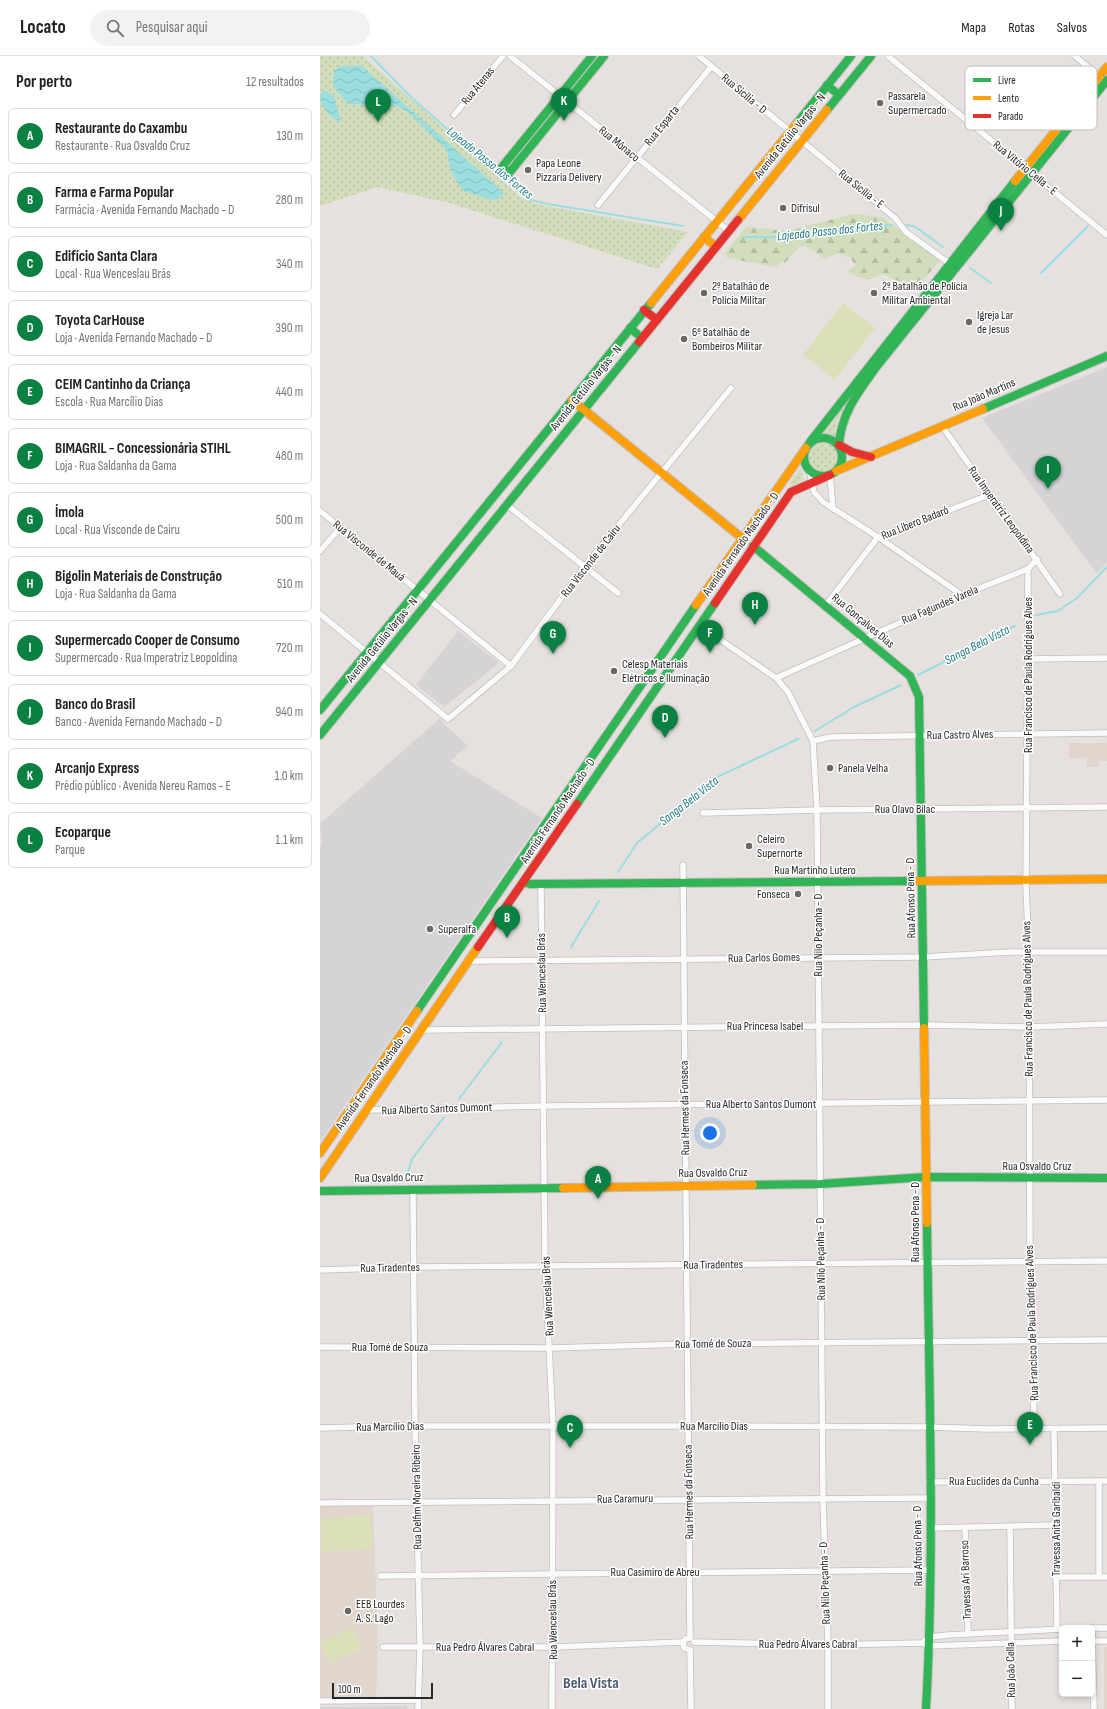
<!DOCTYPE html>
<html lang="pt">
<meta charset="utf-8">
<style>
:root{--surface:#fff;--page:#f2f2f2;--text:#222;--muted:#767676;--line:#e0e0e0;--accent:#0b8043}
body{margin:0;font-family:"Sofia Sans Condensed",sans-serif;background:var(--page);color:var(--text)}
.controls{position:absolute;right:12px;bottom:12px;display:grid;overflow:hidden;border-radius:6px;box-shadow:0 2px 6px #0003}
.controls button{width:36px;height:36px;display:grid;place-items:center;padding:0;border:0;border-bottom:1px solid var(--line);background:var(--surface);color:var(--text);font:20px sans-serif}
.scale{position:absolute;left:12px;bottom:10px;width:101px;box-sizing:border-box;padding-left:4px;border:2px solid #282828;border-top:0;font-size:11px;line-height:14px;white-space:nowrap;color:#282828;-webkit-text-stroke:3px #fff;paint-order:stroke}
.you{position:absolute;left:390px;top:1077px;width:14px;height:14px;margin:-10px;border:3px solid #fff;border-radius:50%;background:#1a73e8;box-shadow:0 0 0 6px #1a73e833}
.badge{display:grid;place-items:center;width:26px;height:26px;border-radius:50%;background:var(--accent);color:#fff;font-size:13px;font-weight:700}
.pin{position:absolute;translate:-50% -33px;filter:drop-shadow(0 1px 2px #0008)}
.pin::after{content:'';position:absolute;top:21px;width:14px;height:12px;background:inherit;clip-path:polygon(0 0,100% 0,50% 100%)}
.list{margin:0;padding:0;list-style:none}
h2{display:flex;justify-content:space-between;align-items:center;height:52px;margin:0;padding:0 16px;font-size:17px}
h2 small{font-size:13px;font-weight:400;color:var(--muted)}
.list li{display:grid;grid-template-columns:26px 1fr auto;gap:12px;align-items:center;box-sizing:border-box;height:56px;margin:0 8px 8px;padding:0 8px;border:1px solid var(--line);border-radius:6px}
.list b{display:block;font-size:15px;white-space:nowrap}
.list p{margin:0;font-size:13px;white-space:nowrap;color:var(--muted)}
.list em{font-size:13px;font-style:normal;color:var(--muted)}
.icon{flex:none;width:22px;height:22px;fill:none;stroke:currentColor;stroke-width:2;stroke-linecap:round;stroke-linejoin:round}
.map{position:relative;flex:none;width:787px;height:1653px;overflow:hidden}
header{display:flex;align-items:center;gap:24px;box-sizing:border-box;height:56px;padding:0 20px;background:var(--surface);border-bottom:1px solid var(--line)}
header strong{font-size:19px}
nav{display:flex;gap:22px;margin-inline-start:auto;font-size:14px}
.search{width:280px;height:36px;background:var(--page);display:flex;align-items:center;gap:10px;box-sizing:border-box;padding:0 14px;border-radius:22px;color:var(--muted);font-size:15px}
main{display:flex}
aside{flex:1;background:var(--surface)}
.map>svg:first-child{display:block}
</style>
<header>
<strong>Locato</strong>
<div class="search"><svg class="icon" aria-label="search" viewBox="0 0 24 24"><circle cx="10" cy="10" r="6"/><path d="M15 15l6 6"/></svg>Pesquisar aqui</div>
<nav><a>Mapa</a><a>Rotas</a><a>Salvos</a></nav>
</header>
<main>
<aside>
<h2>Por perto<small>12 resultados</small></h2>
<ul class="list">
<li><span class="badge">A</span><div><b>Restaurante do Caxambu</b><p>Restaurante · Rua Osvaldo Cruz</p></div><em>130 m</em></li>
<li><span class="badge">B</span><div><b>Farma e Farma Popular</b><p>Farmácia · Avenida Fernando Machado - D</p></div><em>280 m</em></li>
<li><span class="badge">C</span><div><b>Edifício Santa Clara</b><p>Local · Rua Wenceslau Brás</p></div><em>340 m</em></li>
<li><span class="badge">D</span><div><b>Toyota CarHouse</b><p>Loja · Avenida Fernando Machado - D</p></div><em>390 m</em></li>
<li><span class="badge">E</span><div><b>CEIM Cantinho da Criança</b><p>Escola · Rua Marcílio Dias</p></div><em>440 m</em></li>
<li><span class="badge">F</span><div><b>BIMAGRIL - Concessionária STIHL</b><p>Loja · Rua Saldanha da Gama</p></div><em>480 m</em></li>
<li><span class="badge">G</span><div><b>Ímola</b><p>Local · Rua Visconde de Cairu</p></div><em>500 m</em></li>
<li><span class="badge">H</span><div><b>Bigolin Materiais de Construção</b><p>Loja · Rua Saldanha da Gama</p></div><em>510 m</em></li>
<li><span class="badge">I</span><div><b>Supermercado Cooper de Consumo</b><p>Supermercado · Rua Imperatriz Leopoldina</p></div><em>720 m</em></li>
<li><span class="badge">J</span><div><b>Banco do Brasil</b><p>Banco · Avenida Fernando Machado - D</p></div><em>940 m</em></li>
<li><span class="badge">K</span><div><b>Arcanjo Express</b><p>Prédio público · Avenida Nereu Ramos - E</p></div><em>1.0 km</em></li>
<li><span class="badge">L</span><div><b>Ecoparque</b><p>Parque</p></div><em>1.1 km</em></li>
</ul>
</aside>
<div class="map">
<svg width="787" height="1653" viewBox="0 0 787 1653">
<defs>
<pattern id="green-dots" width="8" height="8" patternUnits="userSpaceOnUse"><rect width="8" height="8" fill="#d1ddbb"/><path d="M2 2h.1M6 6h.1" fill="none" stroke="#b3bea1" stroke-width="1.8" stroke-linecap="round"/></pattern>
<pattern id="forest-firs" width="22" height="20" patternUnits="userSpaceOnUse"><rect width="22" height="20" fill="#d1ddbb"/><path d="M5 1l3.5 6h-7zM16 11l3.5 6h-7z" fill="#b3bea1"/></pattern>
<pattern id="water-waves" width="16" height="10" patternUnits="userSpaceOnUse"><rect width="16" height="10" fill="#9adedf"/><path d="M0 5q4-4 8 0t8 0" fill="none" stroke="#85bebf"/></pattern>
</defs>
<rect width="100%" height="100%" fill="#e6e1de"/>
<g fill="#d5d3d5">
<path d="M 787,311 L 787,506 L 777,518 L 662,362 Z"/>
<path d="M 138,575 L 179,607 L 124,651 L 96,629 Z"/>
<path d="M 119,663 L 148,690 L 130,705 L 222,762 L 0,1086 L 0,791 L 2,788 L 0,768 Z"/>
<path d="M 87,1650 L 87,1653 L 0,1653 L 0,1651 Z"/>
</g>
<g fill="#e0d6cd">
<path d="M 749,687 L 787,687 L 787,705 L 778,705 L 778,711 L 767,711 L 767,702 L 749,702 Z"/>
<path d="M 53,1449 L 58,1591 L 56,1643 L 0,1644 L 0,1450 Z"/>
<rect x="784" y="1591" width="3" height="62"/>
</g>
<g fill="url(#green-dots)">
<path d="M 0,0 L 43,0 L 200,141 L 216,148 L 368,176 L 337,213 L 130,147 L 58,131 L 0,150 Z"/>
<path d="M 522,351 L 524,352 L 517,366 L 515,380 L 503,378 Z"/>
<circle cx="503" cy="400" r="15"/>
<path d="M 481,412 L 484,424 L 472,430 L 469,428 Z"/>
</g>
<path fill="url(#forest-firs)" d="M 533,158 L 562,161 L 620,204 L 596,233 L 563,218 L 547,224 L 526,216 L 536,210 L 531,203 L 519,197 L 505,203 L 485,190 L 479,191 L 465,207 L 461,206 L 456,211 L 407,202 L 405,197 L 426,171 L 468,175 Z"/>
<g fill="#dbe0b9">
<path d="M 523,247 L 555,272 L 515,323 L 483,299 Z"/>
<path d="M 50,1459 L 53,1492 L 2,1496 L 0,1463 Z"/>
<path d="M 32,1571 L 42,1593 L 10,1607 L 0,1587 Z"/>
</g>
<g fill="url(#water-waves)">
<path d="M 22,10 L 42,10 L 184,137 L 178,143 L 172,144 L 144,135 L 136,125 L 130,112 L 127,94 L 88,56 L 77,50 L 28,48 L 13,30 L 14,15 Z"/>
<path d="M 4,34 L 14,40 L 21,66 C 10,63 0,50 0,39 Z"/>
</g>
<g fill="none" stroke-linecap="round" stroke-linejoin="round">
<g stroke="#9adedf" stroke-width="2">
<path d="M 51,0 L 92,42 L 201,138 L 211,144 L 228,148 L 363,170"/>
<path d="M 586,169 L 594,170 L 623,191"/>
<path d="M 423,181 L 470,181 L 491,177 L 572,169"/>
<path d="M 650,212 L 671,227"/>
<path d="M 721,217 L 768,170"/>
<path d="M 716,559 L 738,555 L 757,542 L 787,511"/>
<path d="M 598,619 L 695,570"/>
<path d="M 495,675 L 534,651 L 581,629"/>
<path d="M 298,816 L 317,787 L 395,722 L 478,683"/>
<path d="M 251,891 L 279,845"/>
<path d="M 139,1043 L 182,986"/>
<path d="M 86,1122 L 92,1103 L 124,1061"/>
</g>
<defs>
<g id="street">
<path d="M 190,0 L 409,175"/>
<path d="M 379,0 L 575,162 L 586,176 L 629,207"/>
<path d="M 568,0 L 787,179"/>
<path d="M 755,0 L 782,23"/>
<path d="M 134,59 L 183,0"/>
<path d="M 278,149 L 391,11"/>
<path d="M 622,370 L 740,538"/>
<path d="M 489,413 L 494,436 L 503,446 L 558,481 L 642,539"/>
<path d="M 510,419 L 513,453"/>
<path d="M 187,449 L 298,537"/>
<path d="M 0,455 L 191,610"/>
<path d="M 0,495 L 20,472"/>
<path d="M 708,513 L 706,831 L 709,897 L 710,1206 L 713,1285 L 714,1373"/>
<path d="M 505,550 L 558,481 L 669,439"/>
<path d="M 0,558 L 128,663 L 191,610 L 265,510 L 411,332"/>
<path d="M 379,569 L 456,622 L 468,636 L 493,685 L 497,754 L 503,1443 L 508,1589 L 508,1653"/>
<path d="M 707,603 L 787,602"/>
<path d="M 456,622 L 642,539 L 708,513 L 717,503"/>
<path d="M 493,685 L 511,681 L 787,677"/>
<path d="M 383,757 L 497,754 L 787,751"/>
<path d="M 363,809 L 370,1582"/>
<path d="M 221,828 L 225,1210 L 233,1371 L 232,1653"/>
<path d="M 149,905 L 603,901 L 691,896 L 787,896"/>
<path d="M 102,974 L 604,969 L 710,971 L 787,968"/>
<path d="M 47,1054 L 224,1050 L 787,1044"/>
<path d="M 93,1133 L 95,1370 L 100,1591 L 98,1653"/>
<path d="M 0,1214 L 94,1211 L 787,1205"/>
<path d="M 0,1291 L 230,1292 L 368,1288 L 787,1284"/>
<path d="M 0,1372 L 79,1370 L 368,1370 L 609,1371 L 667,1373 L 787,1372"/>
<path d="M 734,1373 L 737,1573"/>
<path d="M 779,1425 L 779,1521"/>
<path d="M 609,1426 L 787,1425"/>
<path d="M 0,1447 C 203,1446 406,1443 609,1442"/>
<path d="M 690,1470 L 692,1653"/>
<path d="M 645,1471 L 648,1577"/>
<path d="M 611,1472 L 735,1469"/>
<path d="M 60,1520 L 611,1514"/>
<path d="M 736,1521 L 787,1521"/>
<path d="M 772,1572 L 774,1653"/>
<path d="M 772,1572 L 787,1572"/>
<path d="M 370,1582 L 365,1583 L 363,1588 L 364,1592 L 370,1594"/>
<path d="M 772,1585 L 787,1585"/>
<path d="M 374,1586 L 508,1589 L 602,1587 L 609,1590 L 742,1585"/>
<path d="M 602,1587 L 610,1581 L 628,1579 L 742,1573"/>
<path d="M 63,1591 L 234,1591 L 363,1586"/>
<path d="M 370,1594 L 371,1653"/>
<path d="M 0,1645 L 98,1644"/>
</g>
<g id="fast">
<path d="M 272,0 L 182,111 L 189,117 L 284,0"/>
<path d="M 507,29 L 519,39"/>
<path d="M 507,54 L 551,0"/>
<path d="M 477,67 L 531,0"/>
<path d="M 310,272 L 322,282"/>
<path d="M 663,353 L 787,300"/>
<circle cx="503" cy="401" r="19"/>
<path d="M 490,386 L 695,125"/>
<path d="M 519,389 C 521,357 539,335 557,310 L 787,24"/>
<path d="M 433,490 L 590,620 L 599,641 L 604,972"/>
<path d="M 0,654 L 331,247"/>
<path d="M 0,679 L 319,286"/>
<path d="M 257,748 L 395,547"/>
<path d="M 204,826 L 210,828 L 594,825"/>
<path d="M 97,955 L 376,549"/>
<path d="M 433,1129 L 500,1128 L 606,1121 L 787,1122"/>
<path d="M 0,1135 L 243,1132"/>
<path d="M 606,1653 C 615,1491 609,1329 607,1167"/>
</g>
<g id="slow">
<path d="M 695,125 L 787,11"/>
<path d="M 418,164 L 507,54"/>
<path d="M 384,181 L 396,191"/>
<path d="M 331,247 L 477,67"/>
<path d="M 252,344 L 422,482"/>
<path d="M 516,415 L 663,353"/>
<path d="M 376,549 L 486,392"/>
<path d="M 594,825 L 787,823"/>
<path d="M 604,972 L 607,1167"/>
<path d="M 0,1097 L 97,955"/>
<path d="M 0,1122 L 158,891"/>
<path d="M 243,1132 L 433,1129"/>
</g>
<g id="jam">
<path d="M 324,254 L 337,264"/>
<path d="M 319,286 L 418,164"/>
<path d="M 519,389 L 532,396 L 551,401"/>
<path d="M 395,547 L 471,436 L 510,419"/>
<path d="M 158,891 L 257,748"/>
</g>
</defs>
<use href="#street" stroke="#c0bfbf" stroke-width="7"/>
<use href="#fast" stroke="#c0bfbf" stroke-width="10"/>
<use href="#slow" stroke="#c0bfbf" stroke-width="10"/>
<use href="#jam" stroke="#c0bfbf" stroke-width="10"/>
<use href="#street" stroke="#fbfafa" stroke-width="5.5"/>
<use href="#fast" stroke="#30b455" stroke-width="8"/>
<use href="#slow" stroke="#ff9f0a" stroke-width="8"/>
<use href="#jam" stroke="#e5322d" stroke-width="8"/>
</g>
<g fill="#6a6968" stroke="#fff" stroke-width="1.5">
<circle cx="560" cy="47" r="4"/>
<circle cx="208" cy="114" r="4"/>
<circle cx="463" cy="152" r="4"/>
<circle cx="384" cy="237" r="4"/>
<circle cx="554" cy="237" r="4"/>
<circle cx="649" cy="266" r="4"/>
<circle cx="364" cy="283" r="4"/>
<circle cx="294" cy="615" r="4"/>
<circle cx="510" cy="712" r="4"/>
<circle cx="429" cy="790" r="4"/>
<circle cx="478" cy="838" r="4"/>
<circle cx="110" cy="873" r="4"/>
<circle cx="28" cy="1555" r="4"/>
</g>
<g text-anchor="middle" dominant-baseline="central" stroke-width="3" stroke-linejoin="round" paint-order="stroke">
<g font-size="12" fill="#282828" stroke="#fff">
<text transform="translate(158 30) rotate(-51)">Rua Atenas</text>
<text transform="translate(424 38) rotate(40)">Rua Sicília - D</text>
<text transform="translate(342 70) rotate(-51)">Rua Esparta</text>
<text transform="translate(470 80) rotate(-51)">Avenida Getúlio Vargas - N</text>
<text transform="translate(299 88) rotate(39)">Rua Mônaco</text>
<text transform="translate(705 112) rotate(39)">Rua Vitório Cella - E</text>
<text transform="translate(541 133) rotate(39)">Rua Sicília - E</text>
<text transform="translate(266 332) rotate(-51)">Avenida Getúlio Vargas - N</text>
<text transform="translate(664 339) rotate(-23)">Rua João Martins</text>
<text transform="translate(681 454) rotate(54)">Rua Imperatriz Leopoldina</text>
<text transform="translate(595 467) rotate(-22)">Rua Líbero Badaró</text>
<text transform="translate(421 488) rotate(-55)">Avenida Fernando Machado - D</text>
<text transform="translate(49 495) rotate(39)">Rua Visconde de Mauá</text>
<text transform="translate(271 505) rotate(-52)">Rua Visconde de Cairu</text>
<text transform="translate(620 549) rotate(-23)">Rua Fagundes Varela</text>
<text transform="translate(543 565) rotate(40)">Rua Gonçalves Dias</text>
<text transform="translate(62 584) rotate(-51)">Avenida Getúlio Vargas - N</text>
<text transform="translate(708 619) rotate(-90)">Rua Francisco de Paula Rodrigues Alves</text>
<text transform="translate(640 679) rotate(-1)">Rua Castro Alves</text>
<text x="585" y="753">Rua Olavo Bilac</text>
<text transform="translate(238 755) rotate(-56)">Avenida Fernando Machado - D</text>
<text x="495" y="814">Rua Martinho Lutero</text>
<text transform="translate(591 842) rotate(-91)">Rua Afonso Pena - D</text>
<text transform="translate(498 879) rotate(-90)">Rua Nilo Peçanha - D</text>
<text transform="translate(444 902) rotate(-1)">Rua Carlos Gomes</text>
<text transform="translate(222 917) rotate(-91)">Rua Wenceslau Brás</text>
<text transform="translate(708 943) rotate(-91)">Rua Francisco de Paula Rodrigues Alves</text>
<text x="445" y="970">Rua Princesa Isabel</text>
<text transform="translate(54 1022) rotate(-55)">Avenida Fernando Machado - D</text>
<text x="441" y="1048">Rua Alberto Santos Dumont</text>
<text transform="translate(365 1052) rotate(-91)">Rua Hermes da Fonseca</text>
<text transform="translate(117 1053) rotate(-2)">Rua Alberto Santos Dumont</text>
<text x="717" y="1110">Rua Osvaldo Cruz</text>
<text transform="translate(393 1117) rotate(-1)">Rua Osvaldo Cruz</text>
<text transform="translate(69 1122) rotate(-1)">Rua Osvaldo Cruz</text>
<text transform="translate(595 1166) rotate(-90)">Rua Afonso Pena - D</text>
<text transform="translate(501 1203) rotate(-91)">Rua Nilo Peçanha - D</text>
<text transform="translate(393 1209) rotate(-1)">Rua Tiradentes</text>
<text transform="translate(70 1212) rotate(-1)">Rua Tiradentes</text>
<text transform="translate(228 1240) rotate(-93)">Rua Wenceslau Brás</text>
<text transform="translate(712 1267) rotate(-92)">Rua Francisco de Paula Rodrigues Alves</text>
<text transform="translate(393 1288) rotate(-1)">Rua Tomé de Souza</text>
<text x="70" y="1291">Rua Tomé de Souza</text>
<text x="394" y="1370">Rua Marcílio Dias</text>
<text transform="translate(70 1371) rotate(-1)">Rua Marcílio Dias</text>
<text x="674" y="1425">Rua Euclides da Cunha</text>
<text transform="translate(369 1436) rotate(-91)">Rua Hermes da Fonseca</text>
<text transform="translate(97 1441) rotate(-91)">Rua Delfim Moreira Ribeiro</text>
<text transform="translate(305 1443) rotate(-1)">Rua Caramuru</text>
<text transform="translate(736 1473) rotate(-90)">Travessa Anita Garibaldi</text>
<text transform="translate(598 1490) rotate(-91)">Rua Afonso Pena - D</text>
<text x="335" y="1516">Rua Casimiro de Abreu</text>
<text transform="translate(646 1524) rotate(-92)">Travessa Ari Barroso</text>
<text transform="translate(505 1527) rotate(-92)">Rua Nilo Peçanha - D</text>
<text transform="translate(233 1564) rotate(-91)">Rua Wenceslau Brás</text>
<text x="488" y="1588">Rua Pedro Álvares Cabral</text>
<text x="165" y="1591">Rua Pedro Álvares Cabral</text>
<text transform="translate(691 1614) rotate(-91)">Rua João Cella</text>
</g>
<g font-size="12" fill="#282828" stroke="#fff" text-anchor="start">
<text x="568" y="40">Passarela<tspan x="568" dy="14">Supermercado</tspan></text>
<text x="216" y="107">Papa Leone<tspan x="216" dy="14">Pizzaria Delivery</tspan></text>
<text x="471" y="152">Difrisul</text>
<text x="392" y="230">2º Batalhão de<tspan x="392" dy="14">Polícia Militar</tspan></text>
<text x="562" y="230">2º Batalhão de Polícia<tspan x="562" dy="14">Militar Ambiental</tspan></text>
<text x="657" y="259">Igreja Lar<tspan x="657" dy="14">de Jesus</tspan></text>
<text x="372" y="276">6º Batalhão de<tspan x="372" dy="14">Bombeiros Militar</tspan></text>
<text x="302" y="608">Celesp Materiais<tspan x="302" dy="14">Elétricos e Iluminação</tspan></text>
<text x="518" y="712">Panela Velha</text>
<text x="437" y="783">Celeiro<tspan x="437" dy="14">Supernorte</tspan></text>
<text x="470" y="838" text-anchor="end">Fonseca</text>
<text x="118" y="873">Superalfa</text>
<text x="36" y="1548">EEB Lourdes<tspan x="36" dy="14">A. S. Lago</tspan></text>
</g>
<g font-size="13" font-style="italic" fill="#1d7c87" stroke="#fff">
<text transform="translate(170 107) rotate(39)">Lajeado Passo dos Fortes</text>
<text transform="translate(510 175) rotate(-6)">Lajeado Passo dos Fortes</text>
<text transform="translate(657 589) rotate(-27)">Sanga Bela Vista</text>
<text transform="translate(369 745) rotate(-38)">Sanga Bela Vista</text>
</g>
<g font-size="16" font-weight="bold" fill="#4e5d73" stroke="#fff">
<text x="271" y="1627">Bela Vista</text>
</g>
</g>
<rect x="645" y="10" width="132" height="64" rx="6" fill="#fff" stroke="#bebebe" stroke-width="1"/>
<rect x="653" y="22" width="18" height="4" fill="#30b455"/>
<rect x="653" y="40" width="18" height="4" fill="#ff9f0a"/>
<rect x="653" y="58" width="18" height="4" fill="#e5322d"/>
<g font-size="11" fill="#282828">
<text x="678" y="28">Livre</text>
<text x="678" y="46">Lento</text>
<text x="678" y="64">Parado</text>
</g>
</svg>
<div class="controls">
<button>+</button>
<button>−</button>
</div>
<div class="scale">100 m</div>
<div class="you"></div>
<div class="pin badge" style="left:278px;top:1143px">A</div>
<div class="pin badge" style="left:187px;top:882px">B</div>
<div class="pin badge" style="left:250px;top:1392px">C</div>
<div class="pin badge" style="left:345px;top:682px">D</div>
<div class="pin badge" style="left:710px;top:1389px">E</div>
<div class="pin badge" style="left:390px;top:597px">F</div>
<div class="pin badge" style="left:233px;top:598px">G</div>
<div class="pin badge" style="left:435px;top:569px">H</div>
<div class="pin badge" style="left:728px;top:433px">I</div>
<div class="pin badge" style="left:681px;top:175px">J</div>
<div class="pin badge" style="left:244px;top:65px">K</div>
<div class="pin badge" style="left:58px;top:66px">L</div>
</div>
</main>
